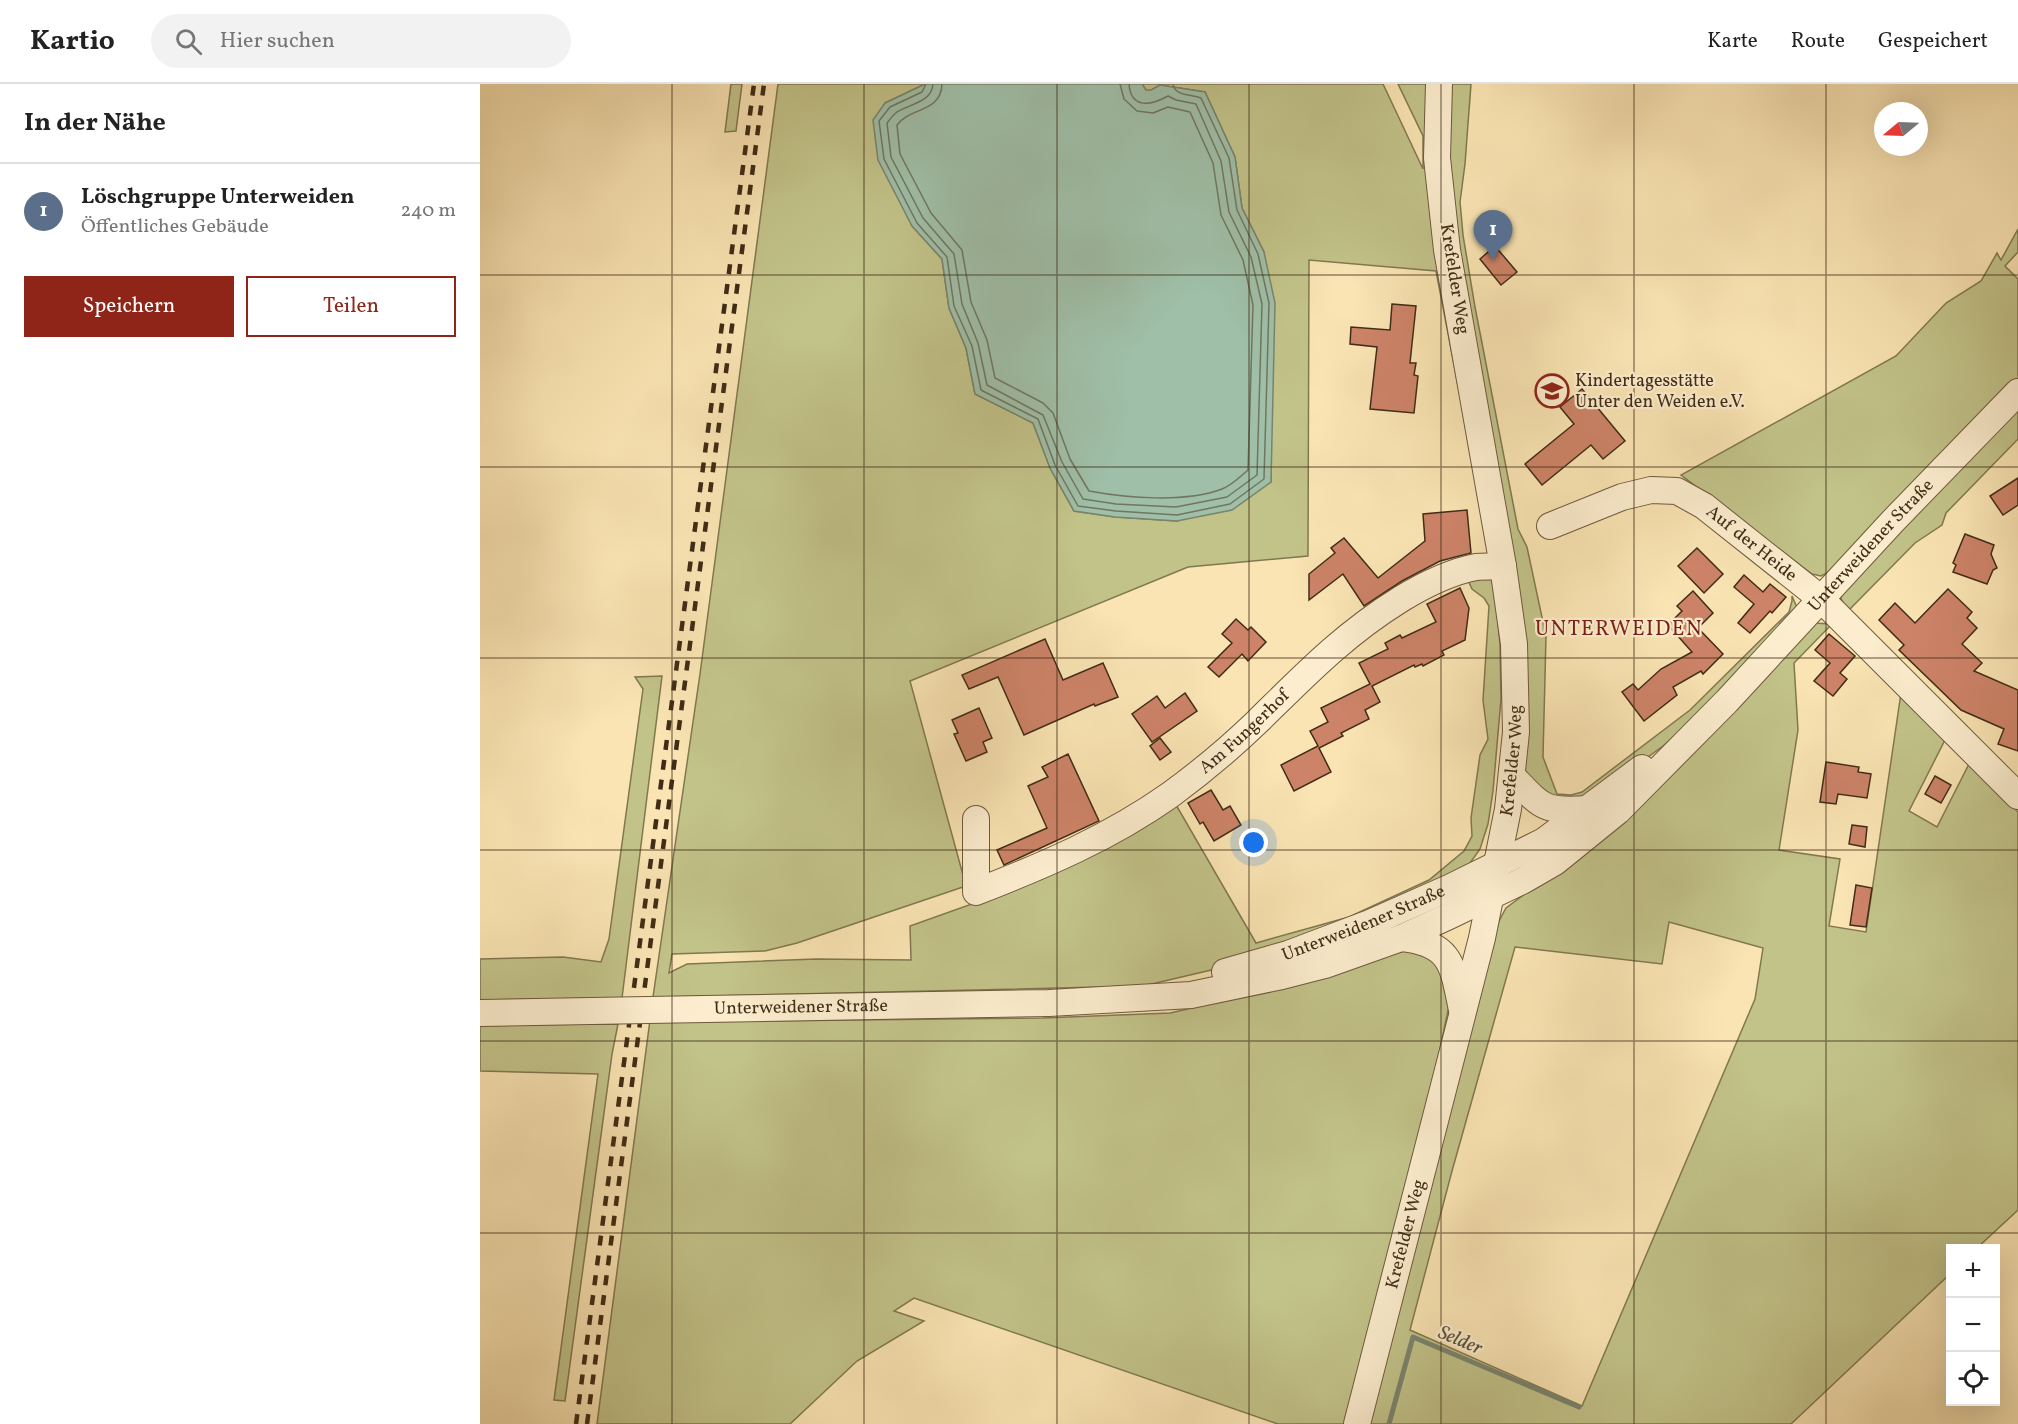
<!DOCTYPE html>
<html lang="de">
<meta charset="utf-8">
<style>
:root{--surface:#fff;--page:#f2f2f2;--text:#222;--muted:#767676;--line:#e0e0e0;--accent:#8f2418}
body{margin:0;font-family:Vollkorn,serif;background:var(--page);color:var(--text)}
.controls{position:absolute;right:18px;bottom:18px;display:grid;overflow:hidden;border-radius:0px;box-shadow:0 6px 24px #0002}
.controls button{width:54px;height:54px;display:grid;place-items:center;padding:0;border:0;border-bottom:2px solid var(--line);background:var(--surface);color:var(--text);font:30px sans-serif}
.compass{position:absolute;left:1394px;top:18px;width:54px;height:54px;border-radius:50%;background:var(--surface);box-shadow:0 6px 24px #0002;rotate:251deg}
.you{position:absolute;left:774px;top:759px;width:21px;height:21px;margin:-15px;border:4px solid #fff;border-radius:50%;background:#1a73e8;box-shadow:0 0 0 9px #1a73e833}
.badge{display:grid;place-items:center;width:39px;height:39px;border-radius:50%;background:var(--accent);color:#fff;font-size:20px;font-weight:700}
.pin{position:absolute;translate:-50% -50px;filter:drop-shadow(0 2px 3px #0008)}
.pin::after{content:'';position:absolute;top:32px;width:21px;height:18px;background:inherit;clip-path:polygon(0 0,100% 0,50% 100%)}
.list{margin:0;padding:0;list-style:none}
h2{display:flex;justify-content:space-between;align-items:center;height:78px;margin:0;padding:0 24px;font-size:26px}
h2 small{font-size:20px;font-weight:400;color:var(--muted)}
.list li{display:grid;grid-template-columns:39px 1fr auto;gap:18px;align-items:center;box-sizing:border-box;height:96px;padding:0 24px;border-top:2px solid var(--line)}
.list b{display:block;font-size:22px;white-space:nowrap}
.list p{margin:0;font-size:20px;white-space:nowrap;color:var(--muted)}
.list em{font-size:20px;font-style:normal;color:var(--muted)}
.actions{display:flex;gap:12px;padding:18px 24px}
.actions a{flex:1;padding:14px 0;border:2px solid var(--accent);border-radius:0px;text-align:center;font-size:21px;color:var(--accent)}
.actions .main{background:var(--accent);color:#fff}
.icon{flex:none;width:33px;height:33px;fill:none;stroke:currentColor;stroke-width:2;stroke-linecap:round;stroke-linejoin:round}
.map{position:relative;flex:none;width:1538px;height:1340px;overflow:hidden}
header{display:flex;align-items:center;gap:36px;box-sizing:border-box;height:84px;padding:0 30px;background:var(--surface);border-bottom:2px solid var(--line)}
header strong{font-size:28px}
nav{display:flex;gap:33px;margin-inline-start:auto;font-size:21px}
.search{width:420px;height:54px;background:var(--page);display:flex;align-items:center;gap:15px;box-sizing:border-box;padding:0 21px;border-radius:33px;color:var(--muted);font-size:22px}
main{display:flex}
aside{flex:1;background:var(--surface)}
.map>svg:first-child{display:block}
</style>
<header>
<strong>Kartio</strong>
<div class="search"><svg class="icon" aria-label="search" viewBox="0 0 24 24"><circle cx="10" cy="10" r="6"/><path d="M15 15l6 6"/></svg>Hier suchen</div>
<nav><a>Karte</a><a>Route</a><a>Gespeichert</a></nav>
</header>
<main>
<aside>
<h2>In der Nähe<small></small></h2>
<ul class="list">
<li><span class="badge" style="background:#5c6f8a">1</span><div><b>Löschgruppe Unterweiden</b><p>Öffentliches Gebäude</p></div><em>240 m</em></li>
</ul>
<div class="actions"><a class="main">Speichern</a><a>Teilen</a></div>
</aside>
<div class="map">
<svg width="1538" height="1340" viewBox="0 0 1538 1340">
<rect width="100%" height="100%" fill="#fae4b3"/>
<filter id="stains"><feTurbulence type="fractalNoise" baseFrequency=".00333" numOctaves="4"/><feColorMatrix values="0 0 0 0 .2 0 0 0 0 .09 0 0 0 0 .02 0 0 0 .5 -.17"/></filter>
<radialGradient id="worn" r=".72"><stop offset=".6" stop-color="#630" stop-opacity="0"/><stop offset="1" stop-color="#630" stop-opacity=".3"/></radialGradient>
<g fill="#c2c389" stroke="#817850" stroke-width="1.5" fill-rule="evenodd">
<path d="M 251,0 L 262,0 L 256,47 L 245,48 Z"/>
<path d="M 298,0 L 445,0 L 405,19 L 432,142 L 462,175 L 469,224 L 486,264 L 495,310 L 553,339 L 570,384 L 594,427 L 635,433 L 697,437 L 791,398 L 791,338 L 784,168 L 762,124 L 755,73 L 725,8 L 680,1 L 670,7 L 666,6 L 662,0 L 903,0 L 943,85 L 943,52 L 918,0 L 950,0 L 1006,447 L 956,187 L 829,176 L 828,472 L 708,483 L 430,597 L 486,802 L 317,859 L 285,867 L 192,870 L 189,889 L 207,880 L 336,875 L 431,876 L 430,842 L 562,795 L 613,769 L 695,719 L 776,859 L 869,833 L 949,796 L 984,767 L 992,752 L 991,734 L 1000,671 L 1008,655 L 1003,616 L 1009,522 L 1004,514 L 992,505 L 986,492 L 998,486 L 1014,496 L 1020,560 L 1021,615 L 1013,707 L 1008,740 L 1000,765 L 988,782 L 953,803 L 770,877 L 663,902 L 186,913 L 183,938 L 563,934 L 690,929 L 839,895 L 922,865 L 941,868 L 964,883 L 970,917 L 947,1027 L 868,1340 L 798,1340 L 434,1214 L 414,1227 L 444,1237 L 377,1277 L 310,1340 L 117,1340 L 173,913 L 220,590 Z"/>
<path d="M 968,0 L 991,0 L 985,80 L 980,118 L 983,151 L 995,223 L 1038,445 L 1047,463 L 1066,552 L 1063,673 L 1077,710 L 1091,711 L 1102,708 L 1210,626 L 1309,528 L 1312,517 L 1312,512 L 1319,528 L 1215,635 L 1183,662 L 1104,720 L 1090,725 L 1045,694 L 1042,571 L 983,212 L 964,55 Z"/>
<path d="M 1538,145 L 1538,168 L 1525,182 L 1538,195 L 1538,300 L 1351,487 L 1341,492 L 1332,490 L 1201,391 L 1416,272 L 1466,219 L 1501,197 L 1517,169 L 1521,176 Z"/>
<path d="M 1538,325 L 1538,355 L 1466,429 L 1462,441 L 1435,459 L 1368,527 L 1361,515 L 1363,504 Z"/>
<path d="M 1333,539 L 1352,540 L 1314,579 L 1318,646 L 1299,766 L 1360,775 L 1349,842 L 1386,848 L 1421,609 L 1466,654 L 1429,727 L 1457,743 L 1490,678 L 1538,728 L 1538,1126 L 1497,1164 L 1470,1164 L 1470,1190 L 1311,1340 L 887,1340 L 950,1090 L 1019,837 L 1026,824 L 1061,798 ZM 1189,838 L 1283,864 L 1275,915 L 1102,1322 L 930,1246 L 972,1087 L 1035,863 L 1182,880 Z"/>
<path d="M 182,592 L 142,914 L 0,916 L 0,875 L 83,873 L 121,878 L 129,855 L 163,605 L 155,593 Z"/>
<path d="M 138,940 L 132,970 L 85,1317 L 74,1316 L 118,990 L 0,987 L 0,941 Z"/>
</g>
<path fill="#9fbfa8" stroke="#79846e" stroke-width="1.5" d="M 445,0 L 662,0 L 666,6 L 671,6 L 680,1 L 725,8 L 755,73 L 762,124 L 784,168 L 795,219 L 791,398 L 752,426 L 697,437 L 635,433 L 594,427 L 570,384 L 553,339 L 495,310 L 486,264 L 469,224 L 462,175 L 432,142 L 398,76 L 393,36 L 405,19 Z"/>
<g fill="none" stroke-linecap="round" stroke-linejoin="round">
<g stroke="#70765f" stroke-width="1.5">
<path d="M 446,0 L 442,8 L 410,23 L 399,37 L 404,75 L 437,139 L 467,173 L 474,222 L 492,262 L 501,306 L 558,335 L 575,381 L 598,422 L 636,427 L 697,431 L 750,420 L 784,395 L 789,219 L 778,170 L 757,126 L 749,74 L 721,14 C 711,10 694,12 693,0"/>
<path d="M 453,0 C 452,18 430,20 417,28 C 413,31 410,35 407,39 L 411,73 L 443,134 L 474,170 L 482,220 L 498,259 L 507,301 L 563,331 L 582,378 L 603,415 L 636,420 L 696,423 L 747,413 L 777,391 L 782,220 L 771,173 L 749,128 L 741,77 L 716,20 L 696,16 L 688,12 C 672,21 651,26 649,0"/>
<path d="M 462,0 C 461,29 430,23 417,41 L 420,70 L 451,129 L 482,166 L 491,218 L 507,256 L 515,294 L 563,319 L 573,329 L 590,375 L 609,407 C 647,414 705,419 742,405 C 751,402 761,392 768,386 L 773,221 L 763,176 L 741,131 L 733,79 L 710,28 L 688,23 L 673,29 L 657,27 L 644,15 L 640,0"/>
</g>
<path stroke="#79846e" stroke-width="5" d="M 909,1340 L 933,1253 L 1099,1323"/>
</g>
<g fill="#cd8368" stroke="#402c16" stroke-width="1.5">
<path d="M 1015,162 L 1037,188 L 1021,201 L 1000,175 Z"/>
<path d="M 912,220 L 936,222 L 930,279 L 936,279 L 934,291 L 938,292 L 934,329 L 890,325 L 897,263 L 870,260 L 871,243 L 910,246 Z"/>
<path d="M 1102,305 L 1145,357 L 1123,375 L 1111,361 L 1062,401 L 1045,380 L 1094,340 L 1080,323 Z"/>
<path d="M 1538,394 L 1538,421 L 1523,431 L 1510,412 Z"/>
<path d="M 987,426 L 991,469 L 960,477 L 922,497 L 884,522 L 863,490 L 829,516 L 829,490 L 855,469 L 851,464 L 864,454 L 898,494 L 945,457 L 943,430 Z"/>
<path d="M 1485,450 L 1514,461 L 1511,470 L 1517,484 L 1513,486 L 1507,500 L 1473,488 L 1476,481 L 1473,479 Z"/>
<path d="M 1217,464 L 1243,490 L 1224,509 L 1198,482 Z"/>
<path d="M 1264,491 L 1283,508 L 1290,500 L 1306,513 L 1292,529 L 1290,527 L 1270,549 L 1258,539 L 1274,520 L 1254,503 Z"/>
<path d="M 980,504 L 989,524 L 985,556 L 962,567 L 964,571 L 943,582 L 942,580 L 935,583 L 934,581 L 892,602 L 900,618 L 885,626 L 889,635 L 861,649 L 863,652 L 839,664 L 851,688 L 814,707 L 801,681 L 838,662 L 830,647 L 848,638 L 841,624 L 890,600 L 879,579 L 908,565 L 905,559 L 920,551 L 922,554 L 956,538 L 947,520 Z"/>
<path d="M 1468,505 L 1492,528 L 1487,534 L 1497,544 L 1482,560 L 1502,579 L 1494,587 L 1538,606 L 1538,667 L 1518,660 L 1524,645 L 1481,626 L 1419,566 L 1424,561 L 1399,536 L 1415,519 L 1435,539 Z"/>
<path d="M 1213,507 L 1233,529 L 1218,544 L 1243,570 L 1223,590 L 1221,587 L 1193,603 L 1197,611 L 1164,637 L 1142,608 L 1153,600 L 1158,606 L 1181,585 L 1212,568 L 1188,541 L 1202,527 L 1197,522 Z"/>
<path d="M 756,535 L 768,546 L 771,543 L 786,558 L 768,577 L 762,570 L 739,593 L 728,583 L 752,559 L 742,550 Z"/>
<path d="M 1349,550 L 1375,572 L 1360,589 L 1367,595 L 1353,612 L 1334,597 L 1350,579 L 1335,566 Z"/>
<path d="M 565,555 L 583,596 L 623,579 L 638,613 L 615,622 L 614,620 L 544,651 L 518,593 L 489,605 L 482,591 Z"/>
<path d="M 705,609 L 717,627 L 672,658 L 652,630 L 677,612 L 685,624 Z"/>
<path d="M 499,624 L 512,654 L 503,658 L 507,668 L 486,677 L 474,650 L 478,649 L 472,636 Z"/>
<path d="M 680,654 L 691,668 L 680,676 L 670,662 Z"/>
<path d="M 588,670 L 619,737 L 524,781 L 517,766 L 567,744 L 548,702 L 568,693 L 562,683 Z"/>
<path d="M 1346,678 L 1379,683 L 1378,688 L 1391,690 L 1387,714 L 1358,710 L 1356,720 L 1340,718 Z"/>
<path d="M 1455,692 L 1471,701 L 1461,719 L 1445,710 Z"/>
<path d="M 731,706 L 743,726 L 750,722 L 761,741 L 734,757 L 723,738 L 720,740 L 708,719 Z"/>
<path d="M 1372,741 L 1387,743 L 1385,763 L 1369,760 Z"/>
<path d="M 1376,801 L 1392,804 L 1386,843 L 1370,841 Z"/>
</g>
<g fill="none" stroke-linecap="round" stroke-linejoin="round">
<defs>
<g id="minor">
<path id="s1" d="M 1070,442 L 1142,413 L 1171,406 L 1197,407 L 1224,422 L 1340,514 L 1538,712"/>
<path d="M 1033,693 C 1062,723 1063,728 1107,725"/>
<path id="s2" d="M 496,735 L 496,808 C 565,781 629,754 690,711 C 720,689 750,664 777,638 C 825,591 863,551 921,515 C 944,501 970,488 996,483 C 1005,482 1014,483 1023,482"/>
<path d="M 921,854 C 972,859 973,882 982,926"/>
<path id="s3" d="M 745,888 L 808,870 L 890,839 L 969,804 L 1064,757 L 1162,684"/>
<path id="s4" d="M 225,925 L 569,919 L 711,911 L 802,892 L 845,881 L 921,854 L 967,833 L 1042,797 L 1075,778 L 1138,727 L 1247,617 L 1413,437 L 1538,308"/>
<path d="M 0,929 L 111,927"/>
<path id="s5" d="M 877,1340 L 1002,854 L 1028,725 L 1036,648 L 1034,560 L 1023,482 L 967,166 L 957,74 L 959,0"/>
</g>
</defs>
<use href="#minor" stroke="#6e5a3d" stroke-width="28"/>
<use href="#minor" stroke="#fcedce" stroke-width="26"/>
<g stroke="#402c16" stroke-width="4.5" stroke-dasharray="10 10" stroke-linecap="butt">
<path d="M 96,1340 L 274,0"/>
<path d="M 107,1340 L 284,0"/>
</g>
<defs>
<path id="minor-bridge" d="M 111,927 L 225,925"/>
</defs>
<use href="#minor-bridge" stroke="#6e5a3d" stroke-width="28" stroke-linecap="butt"/>
<use href="#minor-bridge" stroke="#fcedce" stroke-width="26"/>
</g>
<path fill="none" stroke="#402c16" stroke-width="1.5" stroke-opacity="0.55" d="M 192,0 L 192,1340M 384,0 L 384,1340M 577,0 L 577,1340M 769,0 L 769,1340M 961,0 L 961,1340M 1154,0 L 1154,1340M 1346,0 L 1346,1340M 0,191 L 1538,191M 0,383 L 1538,383M 0,574 L 1538,574M 0,766 L 1538,766M 0,957 L 1538,957M 0,1149 L 1538,1149"/>
<defs>
<symbol id="school-ring" viewBox="-11 -11 22 22"><circle r="9.5" fill="#fcedce" stroke="#8f2418" stroke-width="1.5"/><path d="M0-5L7-2L0 1L-7-2ZM-4 1L0 2.5L4 1V4Q0 6-4 4Z" fill="#8f2418"/></symbol>
</defs>
<g fill-rule="evenodd">
<use href="#school-ring" x="1053" y="288" width="38" height="38"/>
</g>
<g text-anchor="middle" dominant-baseline="central" stroke-width="4.5" stroke-linejoin="round" paint-order="stroke">
<g font-size="18" fill="#402c16" stroke="#fcedce">
<text transform="translate(974 195) rotate(81)">Krefelder Weg</text>
<text stroke="none"><textPath href="#s1" startOffset="225">Auf der Heide</textPath></text>
<text stroke="none"><textPath href="#s4" startOffset="1324">Unterweidener Straße</textPath></text>
<text stroke="none"><textPath href="#s2" startOffset="388">Am Fungerhof</textPath></text>
<text stroke="none"><textPath href="#s5" startOffset="682">Krefelder Weg</textPath></text>
<text stroke="none"><textPath href="#s3" startOffset="147">Unterweidener Straße</textPath></text>
<text stroke="none"><textPath href="#s4" startOffset="96">Unterweidener Straße</textPath></text>
<text stroke="none"><textPath href="#s5" startOffset="196">Krefelder Weg</textPath></text>
</g>
<g font-size="18" fill="#402c16" stroke="#fcedce" text-anchor="start">
<text x="1095" y="297">Kindertagesstätte<tspan x="1095" dy="21">Unter den Weiden e.V.</tspan></text>
</g>
<g font-size="20" font-style="italic" fill="#58513a" stroke="#fcedce">
<text transform="translate(980 1257) rotate(23)">Selder</text>
</g>
<g font-size="21" letter-spacing="1.5" fill="#7a1f14" stroke="#fcedce">
<text x="1139" y="545">UNTERWEIDEN</text>
</g>
</g>
<rect width="100%" height="100%" filter="url(#stains)"/>
<rect width="100%" height="100%" fill="url(#worn)"/>
</svg>
<div class="controls">
<button>+</button>
<button>−</button>
<button><svg class="icon" aria-label="locate" viewBox="0 0 24 24"><circle cx="12" cy="12" r="6"/><path d="M12 2v4M12 18v4M2 12h4M18 12h4"/></svg></button>
</div>
<svg class="compass" viewBox="-18 -18 36 36"><path d="M0-13l5 13h-10z" fill="#e53935"/><path d="M0 13l5-13h-10z" fill="#767676"/></svg>
<div class="you"></div>
<div class="pin badge" style="left:1013px;top:176px;background:#5c6f8a">1</div>
</div>
</main>
